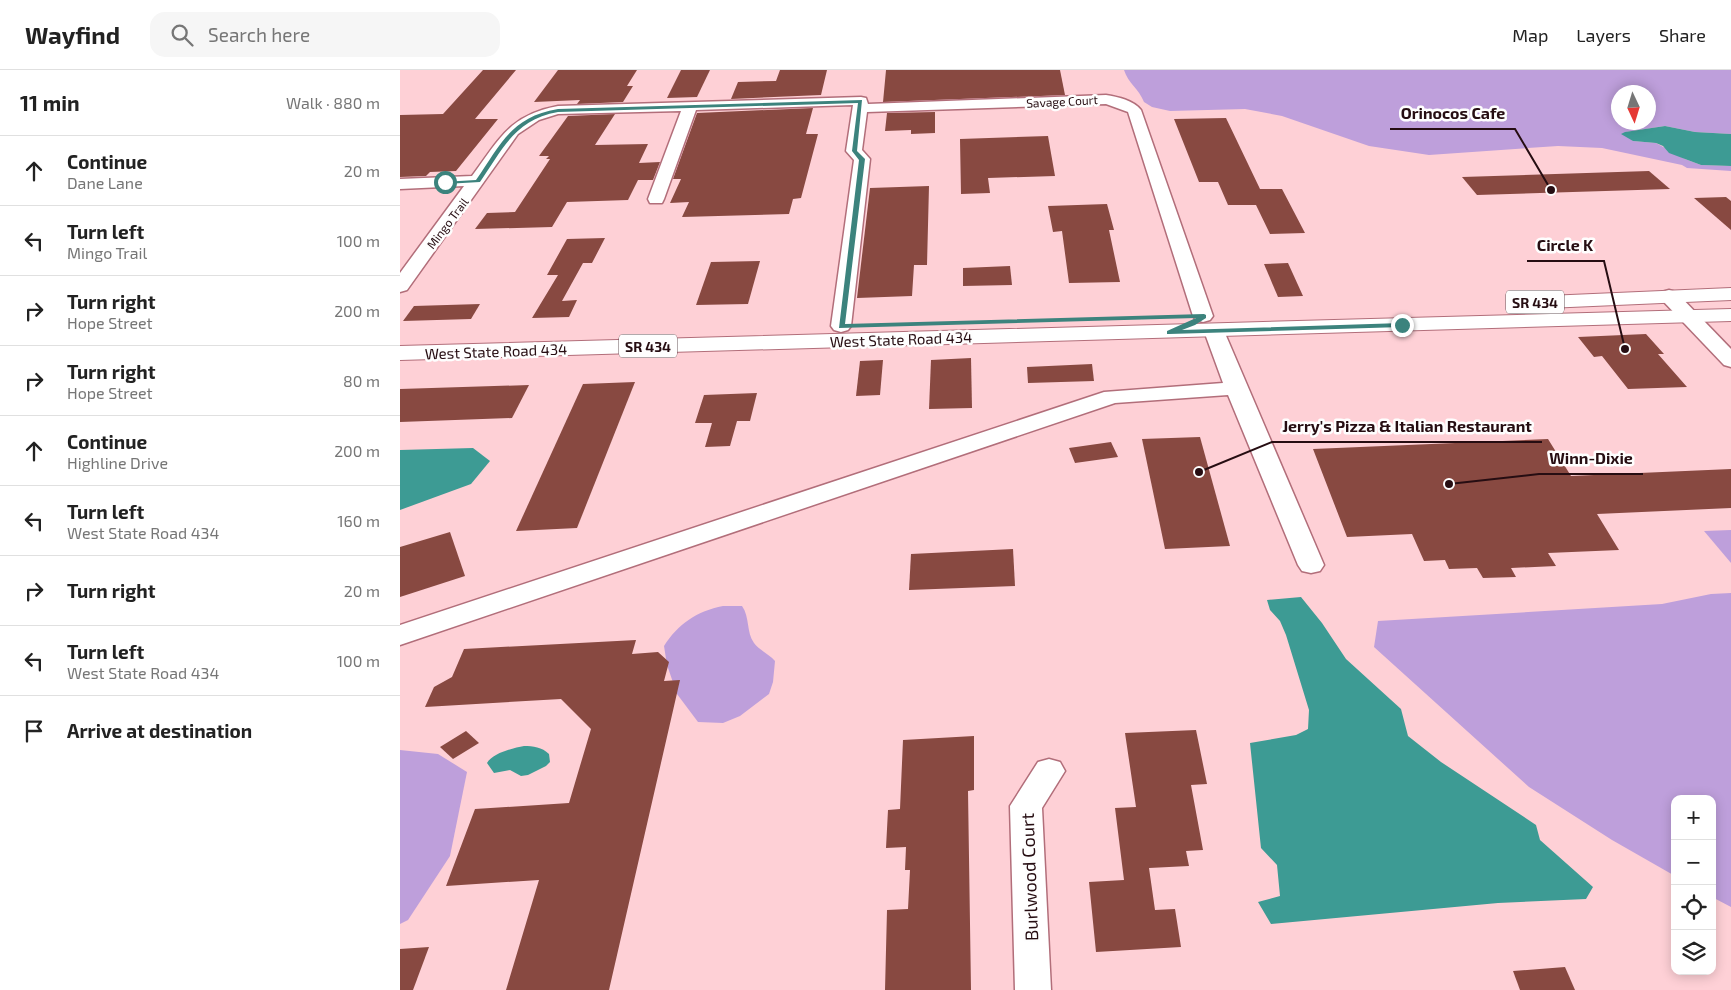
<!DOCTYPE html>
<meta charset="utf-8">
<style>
:root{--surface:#fff;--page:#f6f6f6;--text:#222;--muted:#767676;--line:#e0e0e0}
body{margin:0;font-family:"Exo 2",sans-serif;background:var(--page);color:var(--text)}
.controls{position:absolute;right:15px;bottom:15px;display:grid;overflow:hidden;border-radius:10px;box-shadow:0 2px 12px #0003}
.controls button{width:45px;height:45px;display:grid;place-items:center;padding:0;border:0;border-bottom:1px solid var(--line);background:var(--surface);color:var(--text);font:25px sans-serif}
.compass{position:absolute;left:1211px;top:15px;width:45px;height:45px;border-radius:50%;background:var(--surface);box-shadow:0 2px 12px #0003;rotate:176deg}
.stop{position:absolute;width:15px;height:15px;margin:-11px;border:4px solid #3c837d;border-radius:50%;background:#fff}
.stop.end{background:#3c837d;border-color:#fff;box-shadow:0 1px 5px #0008}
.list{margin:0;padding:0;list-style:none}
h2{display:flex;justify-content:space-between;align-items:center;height:65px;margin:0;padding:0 20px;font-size:21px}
h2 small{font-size:16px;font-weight:400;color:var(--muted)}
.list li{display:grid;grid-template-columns:32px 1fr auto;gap:15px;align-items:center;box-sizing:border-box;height:70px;padding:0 20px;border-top:1px solid var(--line)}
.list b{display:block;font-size:19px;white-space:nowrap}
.list p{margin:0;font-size:16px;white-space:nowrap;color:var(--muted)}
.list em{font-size:16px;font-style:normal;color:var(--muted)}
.icon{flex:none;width:28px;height:28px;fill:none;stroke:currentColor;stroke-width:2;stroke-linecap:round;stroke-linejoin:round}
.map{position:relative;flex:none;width:1331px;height:920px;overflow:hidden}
header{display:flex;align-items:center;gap:30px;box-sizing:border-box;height:70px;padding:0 25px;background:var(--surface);border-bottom:1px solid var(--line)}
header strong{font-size:24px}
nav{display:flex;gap:28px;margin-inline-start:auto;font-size:18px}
.search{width:350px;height:45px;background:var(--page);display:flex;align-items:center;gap:12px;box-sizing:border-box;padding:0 18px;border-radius:15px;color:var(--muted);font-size:19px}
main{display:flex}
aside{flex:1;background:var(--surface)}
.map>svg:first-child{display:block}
</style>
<header>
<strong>Wayfind</strong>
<div class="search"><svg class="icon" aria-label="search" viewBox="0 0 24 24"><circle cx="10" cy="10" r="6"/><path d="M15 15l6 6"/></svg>Search here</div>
<nav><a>Map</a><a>Layers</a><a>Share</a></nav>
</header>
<main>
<aside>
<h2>11 min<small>Walk · 880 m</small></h2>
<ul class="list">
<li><svg class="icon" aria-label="ahead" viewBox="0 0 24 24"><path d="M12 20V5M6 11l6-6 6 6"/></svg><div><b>Continue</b><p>Dane Lane</p></div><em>20 m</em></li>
<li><svg class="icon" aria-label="left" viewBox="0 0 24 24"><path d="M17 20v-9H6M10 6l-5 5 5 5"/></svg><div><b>Turn left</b><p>Mingo Trail</p></div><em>100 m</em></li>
<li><svg class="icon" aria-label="right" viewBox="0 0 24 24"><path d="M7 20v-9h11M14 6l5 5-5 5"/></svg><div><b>Turn right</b><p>Hope Street</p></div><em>200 m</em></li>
<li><svg class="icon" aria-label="right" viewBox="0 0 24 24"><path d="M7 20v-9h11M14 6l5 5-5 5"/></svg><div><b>Turn right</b><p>Hope Street</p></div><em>80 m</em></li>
<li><svg class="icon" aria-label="ahead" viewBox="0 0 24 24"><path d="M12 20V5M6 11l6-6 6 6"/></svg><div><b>Continue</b><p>Highline Drive</p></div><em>200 m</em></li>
<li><svg class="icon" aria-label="left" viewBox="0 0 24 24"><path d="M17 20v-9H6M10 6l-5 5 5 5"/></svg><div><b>Turn left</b><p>West State Road 434</p></div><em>160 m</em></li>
<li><svg class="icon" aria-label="right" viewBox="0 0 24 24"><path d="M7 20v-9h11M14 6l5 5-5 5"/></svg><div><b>Turn right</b></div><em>20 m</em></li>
<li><svg class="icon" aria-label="left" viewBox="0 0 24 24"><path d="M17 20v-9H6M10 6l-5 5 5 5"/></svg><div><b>Turn left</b><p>West State Road 434</p></div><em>100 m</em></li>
<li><svg class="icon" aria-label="arrive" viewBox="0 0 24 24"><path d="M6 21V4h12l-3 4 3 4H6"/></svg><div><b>Arrive at destination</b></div></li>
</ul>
</aside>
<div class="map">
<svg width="1331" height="920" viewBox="0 0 1331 920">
<rect width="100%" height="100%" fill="#fed0d6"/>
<g fill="#be9fdb" fill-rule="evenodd">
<path d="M 724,0 L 1331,0 L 1331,64 L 1295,62 L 1265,56 L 1226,62 L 1233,71 L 1256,73 L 1285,89 L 1301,95 L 1331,96 L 1331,101 L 1287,98 L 1282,95 L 1202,78 L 1158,76 L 1029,85 L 969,76 L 882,46 L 845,39 L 770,41 L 752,37 L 744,32 C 739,19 728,13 724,0 ZM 1218,22 L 1248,22 L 1248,52 L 1218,52 Z"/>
<path d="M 1331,460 L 1331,493 L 1304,461 Z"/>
<path d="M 1331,523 L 1331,837 L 1312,827 L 1312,729 L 1275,729 L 1275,806 L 1212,770 L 1129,717 L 974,577 L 978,551 L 1262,534 L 1311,524 Z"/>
<path d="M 323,536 L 342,536 C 350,547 346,562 354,573 C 359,580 369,584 375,591 L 373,612 L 369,624 L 340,646 L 323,653 L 298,652 L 277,624 L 267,595 L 264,576 C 278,554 297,541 323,536 Z"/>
<path d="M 0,680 L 38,684 L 67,702 L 50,786 L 8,850 L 0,854 Z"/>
</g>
<g fill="#3d9b94">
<path d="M 1265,56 L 1295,62 L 1331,64 L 1331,96 L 1301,95 L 1269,83 L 1263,76 L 1256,73 L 1233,71 L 1221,64 L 1225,62 Z"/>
<path d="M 73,378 L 90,391 L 71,414 L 0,440 L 0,380 Z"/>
<path d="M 901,527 L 922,553 L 946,589 L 1001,639 L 1008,666 L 1041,692 L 1136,755 L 1140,770 L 1193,817 L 1186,829 L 1098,833 L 871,854 L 858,832 L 880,826 L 877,795 L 861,778 L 850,673 L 896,665 L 908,659 L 909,640 L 886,565 L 880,551 L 870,540 L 867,530 Z"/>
<path d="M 124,676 C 133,676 142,677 149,684 L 150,692 L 146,696 L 128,705 L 121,706 L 110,700 L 94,703 L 87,693 C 93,683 113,678 124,676 Z"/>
</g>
<g fill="#884941">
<path d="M 83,0 L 116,0 L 75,49 L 98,49 L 56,101 L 30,102 L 26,106 L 0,107 L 0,45 L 43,44 Z"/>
<path d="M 158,0 L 237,0 L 227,16 L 233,16 L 223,32 L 177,34 L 180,30 L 134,32 Z"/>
<path d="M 281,0 L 310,0 L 297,27 L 267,28 Z"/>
<path d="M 380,0 L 427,0 L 421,25 L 331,29 L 338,12 L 376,11 Z"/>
<path d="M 486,0 L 660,0 L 665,25 L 483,32 Z"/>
<path d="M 413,38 L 406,64 L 418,64 L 401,128 L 393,129 L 389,144 L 282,147 L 289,132 L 270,133 L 281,109 L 273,109 L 297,43 Z"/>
<path d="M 535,42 L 535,63 L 511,64 L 511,60 L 485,61 L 487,43 Z"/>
<path d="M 215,44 L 195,75 L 248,74 L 239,93 L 260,92 L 253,110 L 238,110 L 228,130 L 167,132 L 152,157 L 75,159 L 87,143 L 115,142 L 150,89 L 146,89 L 149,86 L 139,86 L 168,46 Z"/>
<path d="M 826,48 L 860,119 L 882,119 L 905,163 L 870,164 L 856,135 L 828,135 L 818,112 L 799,112 L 774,49 Z"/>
<path d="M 648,66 L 655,106 L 588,108 L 590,123 L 561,124 L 560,69 Z"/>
<path d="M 1249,101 L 1270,119 L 1077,125 L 1062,107 Z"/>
<path d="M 529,116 L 527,195 L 514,195 L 512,226 L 457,228 L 470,118 Z"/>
<path d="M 1326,127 L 1331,131 L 1331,160 L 1294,128 Z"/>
<path d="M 707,134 L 714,160 L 709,160 L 720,212 L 669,213 L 662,161 L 653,162 L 648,136 Z"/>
<path d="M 205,168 L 192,193 L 183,193 L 162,231 L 177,230 L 169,247 L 132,248 L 158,205 L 147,205 L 167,169 Z"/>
<path d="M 360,191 L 348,234 L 296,235 L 311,192 Z"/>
<path d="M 888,193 L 903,226 L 878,227 L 864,194 Z"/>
<path d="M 610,196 L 612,215 L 563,216 L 563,198 Z"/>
<path d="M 80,234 L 71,249 L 3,251 L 14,236 Z"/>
<path d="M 1246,264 L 1264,284 L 1258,284 L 1287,317 L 1228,319 L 1202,286 L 1194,287 L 1178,267 Z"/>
<path d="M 571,288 L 572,338 L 529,339 L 531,290 Z"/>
<path d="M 483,290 L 480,325 L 456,326 L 460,291 Z"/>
<path d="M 692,294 L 694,311 L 628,313 L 627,297 Z"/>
<path d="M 235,312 L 177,458 L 116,461 L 183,314 Z"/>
<path d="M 129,315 L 112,348 L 0,352 L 0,319 Z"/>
<path d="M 357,323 L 350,351 L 337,351 L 330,376 L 305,377 L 312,353 L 295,353 L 304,325 Z"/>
<path d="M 800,367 L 830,476 L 765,479 L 742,369 Z"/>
<path d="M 1148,369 L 1171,406 L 1331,399 L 1331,438 L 1197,444 L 1219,480 L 1148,483 L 1156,496 L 1111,498 L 1116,507 L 1083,508 L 1077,498 L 1049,499 L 1045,490 L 1024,491 L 1012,464 L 947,467 L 913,379 Z"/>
<path d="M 711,372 L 718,387 L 675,393 L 669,378 Z"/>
<path d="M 50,462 L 65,506 L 0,527 L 0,477 Z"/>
<path d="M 613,479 L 615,516 L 509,520 L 511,484 Z"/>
<path d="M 236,570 L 232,584 L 258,582 L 269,592 L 264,611 L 280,610 L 209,920 L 106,920 L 139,810 L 46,816 L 75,739 L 169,733 L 191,659 L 161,629 L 25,637 L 34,617 L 52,607 L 64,579 Z"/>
<path d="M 796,660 L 807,714 L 791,715 L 803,780 L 786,781 L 789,796 L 749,798 L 755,840 L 775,839 L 781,877 L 696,882 L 689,812 L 724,810 L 715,738 L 736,737 L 725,663 Z"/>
<path d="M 66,661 L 79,673 L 53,689 L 40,677 Z"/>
<path d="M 574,666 L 574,720 L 568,721 L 571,920 L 485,920 L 487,840 L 508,839 L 510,800 L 505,800 L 506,777 L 486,778 L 488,740 L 500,739 L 503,670 Z"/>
<path d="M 29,877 L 13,920 L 0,920 L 0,879 Z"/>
<path d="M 1165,897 L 1175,920 L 1120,920 L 1113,901 Z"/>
</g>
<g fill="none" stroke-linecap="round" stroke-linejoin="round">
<defs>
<g id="minor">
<path d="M 706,25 C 718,27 733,30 741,40 L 813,246 L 810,250 L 803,252 L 796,250 L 793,246 L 728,42 L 706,34 L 467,42 L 462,80 L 470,89 L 451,256 L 448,260 L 441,262 L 434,260 L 431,256 L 454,90 L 446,81 L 453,35 L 296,40 L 264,129 L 262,133 L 250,133 L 248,129 L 281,41 L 158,44 L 139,50 L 118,64 L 7,220 L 0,222 L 0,203 L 64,116 L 0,119 L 0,109 L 72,106 C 99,70 109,45 158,36 L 461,27 L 466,28 L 468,34 Z"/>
<path d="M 1269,220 L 1276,222 L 1331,279 L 1331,297 L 1324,295 L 1262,230 L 1259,226 L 1262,222 Z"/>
<path d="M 814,255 L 821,257 L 824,261 L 924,495 L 920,501 L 911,503 L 902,501 L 898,495 L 828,325 L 715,333 L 0,575 L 0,555 L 704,322 L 823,313 L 804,261 L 807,257 Z"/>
<path d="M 649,689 L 660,692 L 665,701 L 642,738 L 651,920 L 615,920 L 610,736 L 638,692 Z"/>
</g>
<g id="major">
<path d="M 1331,218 L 1331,230 L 1124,239 L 1117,237 L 1113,233 L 1117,229 L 1124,227 Z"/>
<path d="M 1331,239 L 1331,251 L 0,290 L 0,276 Z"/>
</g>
</defs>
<use href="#minor" stroke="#b26e7a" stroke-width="3"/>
<use href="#major" stroke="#b26e7a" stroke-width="2"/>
<use href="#minor" fill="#fff" fill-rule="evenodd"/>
<use href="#major" fill="#fff" fill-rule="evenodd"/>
</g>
<path fill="#3c837d" d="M 462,30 L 457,81 L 465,89 L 445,254 L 804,244 L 806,245 L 806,248 L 795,255 L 782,260 L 1002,253 L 1006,255 L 1002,257 L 769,264 L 767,264 L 767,261 L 796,248 L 439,258 L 459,90 L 452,81 L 458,33 L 158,42 C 115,49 102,80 80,112 L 45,114 L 42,112 L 76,110 C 101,74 111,47 158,39 Z"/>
<g text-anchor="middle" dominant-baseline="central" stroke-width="5" stroke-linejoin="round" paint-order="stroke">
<g font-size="12" fill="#260d12" stroke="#fefefe">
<text transform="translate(662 31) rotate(-3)">Savage Court</text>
<text transform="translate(47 153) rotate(-53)">Mingo Trail</text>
</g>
<g fill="#fefefe" stroke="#675559" stroke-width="1">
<rect x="1106" y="220.5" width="58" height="23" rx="4"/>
<rect x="219" y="264.5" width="58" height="23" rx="4"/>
</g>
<g font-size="14" font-weight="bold" fill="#260d12">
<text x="1135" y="232">SR 434</text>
<text x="248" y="276">SR 434</text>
</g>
<g font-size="15" fill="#260d12" stroke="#fefefe">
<text transform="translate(501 269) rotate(-2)">West State Road 434</text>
<text transform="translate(96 281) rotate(-2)">West State Road 434</text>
</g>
<g font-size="18" fill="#260d12" stroke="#fefefe">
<text transform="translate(629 807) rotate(-92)">Burlwood Court</text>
</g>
</g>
<path fill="none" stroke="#260d12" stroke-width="2" d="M1151 120L1115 59H990M1225 279L1204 191H1127M799 402L872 372H1142M1049 414L1139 404H1243"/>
<g fill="#260d12" stroke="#fefefe" stroke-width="2">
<circle cx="1151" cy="120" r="5"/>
<circle cx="1225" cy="279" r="5"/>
<circle cx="799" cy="402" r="5"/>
<circle cx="1049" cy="414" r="5"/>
</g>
<g font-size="16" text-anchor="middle" font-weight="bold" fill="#260d12" stroke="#fefefe" stroke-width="5" stroke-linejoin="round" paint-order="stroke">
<text x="1053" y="49">Orinocos Cafe</text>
<text x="1165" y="181">Circle K</text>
<text x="1007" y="362">Jerry's Pizza &amp; Italian Restaurant</text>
<text x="1191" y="394">Winn-Dixie</text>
</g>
</svg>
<div class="controls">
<button>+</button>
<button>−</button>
<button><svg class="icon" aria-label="locate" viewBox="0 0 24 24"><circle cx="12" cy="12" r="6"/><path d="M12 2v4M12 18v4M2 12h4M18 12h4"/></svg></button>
<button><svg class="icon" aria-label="layers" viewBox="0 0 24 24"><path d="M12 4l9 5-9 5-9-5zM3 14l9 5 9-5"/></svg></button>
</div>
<svg class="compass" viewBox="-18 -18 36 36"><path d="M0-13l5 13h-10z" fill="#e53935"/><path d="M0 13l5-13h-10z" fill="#767676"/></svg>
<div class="stop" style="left:45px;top:112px"></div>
<div class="stop end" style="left:1002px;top:255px"></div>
</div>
</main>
